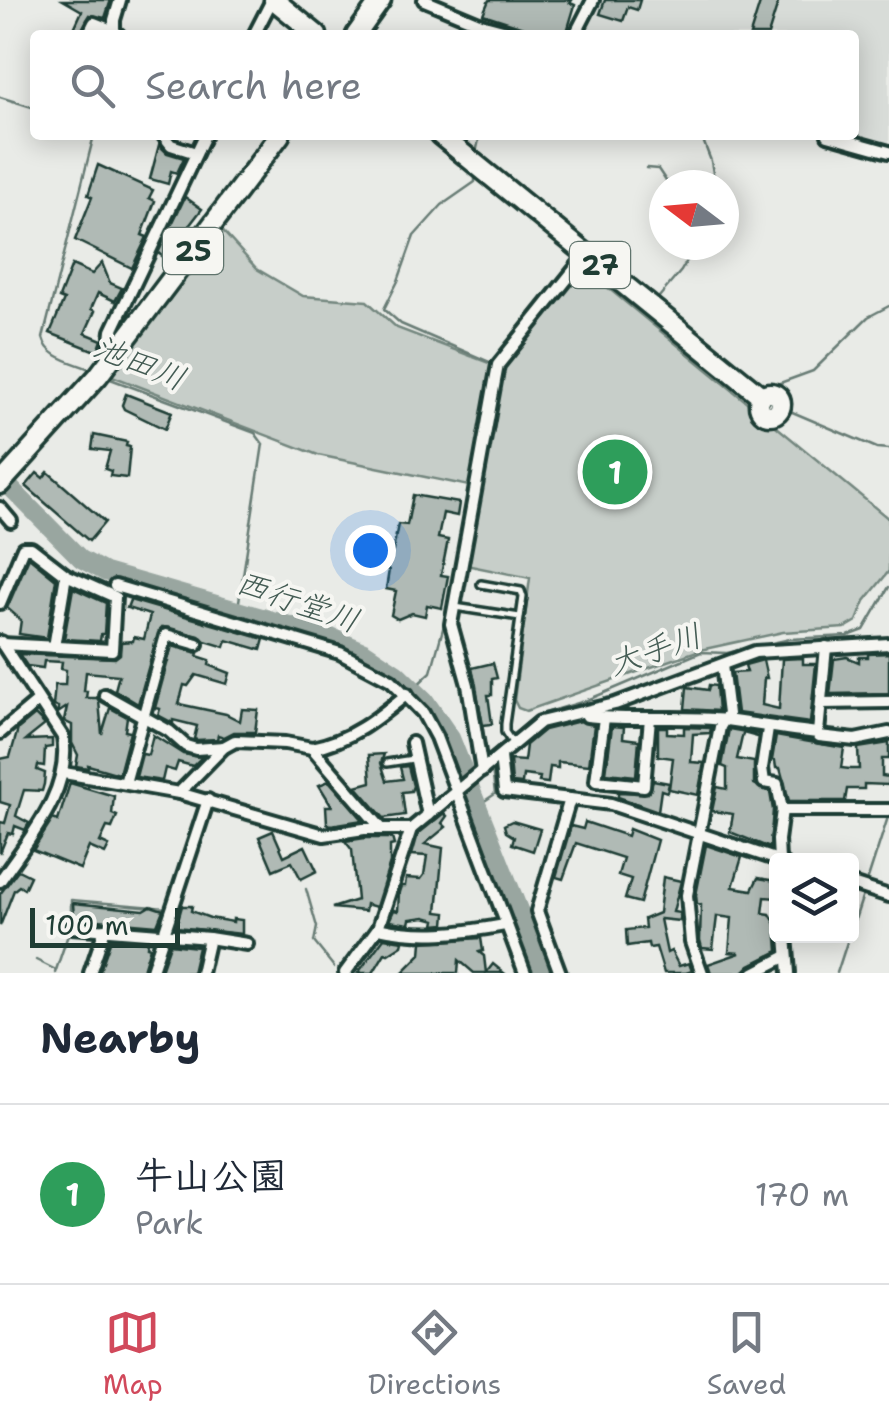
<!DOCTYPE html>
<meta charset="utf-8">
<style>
:root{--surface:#fff;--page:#f6f6f7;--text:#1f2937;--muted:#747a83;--line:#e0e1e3;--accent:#d1495b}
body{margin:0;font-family:"Shantell Sans","Klee One",sans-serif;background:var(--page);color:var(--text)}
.controls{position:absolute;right:30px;bottom:30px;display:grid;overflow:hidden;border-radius:10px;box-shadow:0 5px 25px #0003}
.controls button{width:90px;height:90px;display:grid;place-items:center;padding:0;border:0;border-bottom:2px solid var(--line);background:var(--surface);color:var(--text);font:50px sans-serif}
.compass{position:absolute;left:649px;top:170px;width:90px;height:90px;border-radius:50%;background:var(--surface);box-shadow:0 5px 25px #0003;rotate:286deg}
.scale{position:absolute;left:30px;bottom:25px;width:150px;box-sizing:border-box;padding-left:10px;border:5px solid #1f3d34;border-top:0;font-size:28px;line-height:35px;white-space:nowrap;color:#1f3d34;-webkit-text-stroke:8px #f6f6f2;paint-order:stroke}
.you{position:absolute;left:370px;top:550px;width:35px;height:35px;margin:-25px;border:8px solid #fff;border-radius:50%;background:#1a73e8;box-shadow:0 0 0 15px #1a73e833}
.badge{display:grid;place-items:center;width:65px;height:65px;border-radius:50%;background:var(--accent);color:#fff;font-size:32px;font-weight:700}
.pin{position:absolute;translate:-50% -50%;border:5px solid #fff;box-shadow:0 2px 10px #0006}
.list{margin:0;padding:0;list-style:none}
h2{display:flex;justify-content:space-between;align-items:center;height:130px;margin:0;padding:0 40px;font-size:42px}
h2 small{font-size:32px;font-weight:400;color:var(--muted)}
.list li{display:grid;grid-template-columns:65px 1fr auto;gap:30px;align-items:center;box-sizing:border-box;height:180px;padding:0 40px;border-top:2px solid var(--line)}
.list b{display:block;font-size:38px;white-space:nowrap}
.list p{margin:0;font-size:32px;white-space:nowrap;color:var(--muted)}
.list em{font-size:32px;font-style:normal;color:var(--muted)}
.icon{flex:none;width:55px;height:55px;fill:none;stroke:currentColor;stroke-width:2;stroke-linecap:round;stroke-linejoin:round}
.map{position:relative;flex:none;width:889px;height:973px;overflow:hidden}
.search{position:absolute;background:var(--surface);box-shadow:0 5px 25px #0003;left:30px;right:30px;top:30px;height:110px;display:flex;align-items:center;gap:25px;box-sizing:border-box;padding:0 35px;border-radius:10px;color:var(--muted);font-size:38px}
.sheet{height:310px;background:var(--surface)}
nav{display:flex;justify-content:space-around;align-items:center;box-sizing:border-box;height:140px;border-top:2px solid var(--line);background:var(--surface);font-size:28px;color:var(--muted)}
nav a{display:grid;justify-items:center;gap:5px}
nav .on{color:var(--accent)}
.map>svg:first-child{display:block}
</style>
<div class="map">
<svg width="889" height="973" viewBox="0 0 889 973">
<rect width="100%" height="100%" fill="#e9ebe7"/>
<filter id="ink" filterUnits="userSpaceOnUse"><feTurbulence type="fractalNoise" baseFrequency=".01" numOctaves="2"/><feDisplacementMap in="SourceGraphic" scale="20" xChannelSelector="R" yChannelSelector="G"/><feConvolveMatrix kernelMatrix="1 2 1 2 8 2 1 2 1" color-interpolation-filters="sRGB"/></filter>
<g filter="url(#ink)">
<path fill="#d8dcd8" d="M 596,0 L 889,0 L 889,144 L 884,148 L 841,135 L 854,135 L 854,35 L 579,35 Z"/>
<path fill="#c7cec9" stroke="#73867e" stroke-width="2.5" d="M 218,226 L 257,269 L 303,296 L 367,301 L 397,328 L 502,368 L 581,269 L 585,269 L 889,519 L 889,571 L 865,601 L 857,621 L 845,628 L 783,632 L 700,650 L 526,711 L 518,708 L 514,700 L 530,578 L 466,565 L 479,488 L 318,455 L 112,376 L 109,372 Z"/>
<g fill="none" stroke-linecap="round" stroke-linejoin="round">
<g stroke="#687c75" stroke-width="2.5">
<path d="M 476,16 L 498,23 L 497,26"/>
<path d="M 0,97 L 35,108"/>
<path d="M 701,135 L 711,161 L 715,185"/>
<path d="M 476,153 L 480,135"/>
<path d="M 646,168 L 658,169 L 666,181 L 686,185"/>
<path d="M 475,176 L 475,182 L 442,205 L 414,236 L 398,281 L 384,309 L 401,324 L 494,364"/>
<path d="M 659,297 L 681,271 L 696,245"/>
<path d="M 94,371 C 75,362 48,359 43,338 L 94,135"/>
<path d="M 105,377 L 255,433 L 263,444 L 238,608"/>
<path d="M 769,387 L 813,371 L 868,317 L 889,306"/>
<path d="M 771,388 L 791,405 L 790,411 L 877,448 L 889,449"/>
<path d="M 413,689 L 431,672 L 447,614 L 482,426"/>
<path d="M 490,760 L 490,754 L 535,716 L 585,701 L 701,652 L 727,653 L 790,639 L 848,636 L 864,630 L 889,587"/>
<path d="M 477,806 L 495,794 L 492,768"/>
<path d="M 867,882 L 888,817"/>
<path d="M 306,889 L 317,927 L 314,942 L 334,967"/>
<path d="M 71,921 L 71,900 L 166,908"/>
<path d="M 852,929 L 863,895"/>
<path d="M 36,960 L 56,970"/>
<path d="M 55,973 L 70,929"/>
<path d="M 837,973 L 849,936"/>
</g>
<path stroke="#99a6a0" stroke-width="18" d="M 0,477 L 81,559 L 105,572 L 331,637 L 364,651 L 397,673 L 425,700 L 451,738 L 544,973"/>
</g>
<g fill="#b0bab5" stroke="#1f3d34" stroke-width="2.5">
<path d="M 63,0 L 111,0 L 105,18 L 90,15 L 79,35 L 71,35 L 82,11 Z"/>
<path d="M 489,0 L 572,0 L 570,3 L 575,5 L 566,35 L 536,35 L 523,27 L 483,14 Z"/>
<path d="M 605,0 L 640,0 L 637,10 L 628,7 L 623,21 L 600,14 Z"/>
<path d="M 761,0 L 779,0 L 768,35 L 750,35 Z"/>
<path d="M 159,145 L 167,153 L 184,158 L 177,173 L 171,171 L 168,184 L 150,179 Z"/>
<path d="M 98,165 L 153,190 L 149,198 L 155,201 L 142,235 L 147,237 L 132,268 L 75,240 L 92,197 L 88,195 Z"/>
<path d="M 185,197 L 202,209 L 189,226 L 193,230 L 168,260 L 158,253 Z"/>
<path d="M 102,263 L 110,283 L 122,288 L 115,301 L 98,293 L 91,309 L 95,311 L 85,333 L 102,340 L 98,352 L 50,333 L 64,300 L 59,298 L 72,265 L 92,274 Z"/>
<path d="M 126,394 L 172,412 L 165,429 L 124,409 L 122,405 Z"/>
<path d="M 94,435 L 127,442 L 126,446 L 130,447 L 127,478 L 110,476 L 111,471 L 105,469 L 110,451 L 92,449 Z"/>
<path d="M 48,472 L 105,522 L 89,541 L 26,486 L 37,473 L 43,478 Z"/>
<path d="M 413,495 L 459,503 L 457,516 L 443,513 L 438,538 L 448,540 L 441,575 L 448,576 L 442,608 L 427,605 L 425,616 L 412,613 L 398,619 L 391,615 L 396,591 L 386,589 L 389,570 L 383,569 L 387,550 L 393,551 L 398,524 L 407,525 Z"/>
<path d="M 29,557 L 56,579 L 47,638 L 19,634 L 21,620 L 7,608 Z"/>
<path d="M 73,588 L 106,603 L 104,634 L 101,634 L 100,641 L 64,639 Z"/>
<path d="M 130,600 L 264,639 L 261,650 L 227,640 L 225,647 L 205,641 L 199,636 L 163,627 L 158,633 L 138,704 L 115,690 L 119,675 L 86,672 L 84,691 L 87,691 L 86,698 L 97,698 L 99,701 L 102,734 L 110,708 L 127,717 L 125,731 L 130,732 L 119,774 L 88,765 L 88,768 L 76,766 L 78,755 L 72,743 L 72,725 L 64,721 L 67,707 L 58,713 L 58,707 L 53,706 L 55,685 L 65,685 L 66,670 L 61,669 L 62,662 L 44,661 L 43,668 L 27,666 L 19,654 L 115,658 L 120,654 L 121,642 L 133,641 L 134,637 L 144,639 L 150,615 L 127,608 Z"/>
<path d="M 172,646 L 198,653 L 197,656 L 210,660 L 209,665 L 230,673 L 227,684 L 196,675 L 188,686 L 184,685 L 179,704 L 226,714 L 240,721 L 242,709 L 258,710 L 255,732 L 234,732 L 224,737 L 218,735 L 217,739 L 197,740 L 194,739 L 197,726 L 173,720 L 173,723 L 158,715 L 160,709 L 155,708 Z"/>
<path d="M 889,653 L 889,693 L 830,694 L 834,659 L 847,657 L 859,662 L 859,657 L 868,657 L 868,654 Z"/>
<path d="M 803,658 L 803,664 L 816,664 L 810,723 L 737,713 L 732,673 L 747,672 L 745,665 L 763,660 L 767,678 L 764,678 L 762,705 L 779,709 L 782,659 Z"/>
<path d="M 493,663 L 497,678 L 492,679 L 492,695 L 488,695 L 492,724 L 483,725 L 472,668 Z"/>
<path d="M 709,685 L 716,686 L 718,711 L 685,709 L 687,687 L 708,690 Z"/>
<path d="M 35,715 L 45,725 L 26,740 L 52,739 L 52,747 L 45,748 L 44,766 L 38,765 L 37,770 L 45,773 L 44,784 L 42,791 L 24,790 L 16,816 L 29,823 L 25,830 L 15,826 L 13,834 L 8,833 L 0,853 L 0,822 L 5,823 L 10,805 L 0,802 L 0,759 L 10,757 L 18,729 Z"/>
<path d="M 580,721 L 594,725 L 589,765 L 558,762 L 558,768 L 550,767 L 548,783 L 539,782 L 540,777 L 523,775 L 522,784 L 512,783 L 510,760 L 524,761 L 526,745 L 544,730 Z"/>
<path d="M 612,726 L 624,727 L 623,738 L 639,740 L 636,776 L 606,773 Z"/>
<path d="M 658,727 L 667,727 L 667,733 L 684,734 L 684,727 L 711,728 L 710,733 L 693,734 L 691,762 L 704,763 L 698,795 L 669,789 L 673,758 L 658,756 Z"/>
<path d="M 729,729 L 758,734 L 758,737 L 743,733 L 737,759 L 754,762 L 754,784 L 770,792 L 773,810 L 770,848 L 730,832 L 733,814 L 712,811 L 717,787 L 727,789 L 727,768 L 722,766 Z"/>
<path d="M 153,735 L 183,754 L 202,757 L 193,766 L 178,762 L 175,771 L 165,768 L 162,781 L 136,777 L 142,754 L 148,755 Z"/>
<path d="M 776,736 L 844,748 L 841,768 L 850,769 L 859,769 L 858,748 L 889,743 L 889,759 L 882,759 L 882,776 L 889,777 L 889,785 L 864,784 L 864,789 L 847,789 L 845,801 L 789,801 L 780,768 L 776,768 L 775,761 L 772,760 Z"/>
<path d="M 384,754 L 381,763 L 387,781 L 403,779 L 400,767 L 408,766 L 413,786 L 411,791 L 402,792 L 405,815 L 384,818 L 356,786 L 371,782 L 369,755 Z"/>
<path d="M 653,780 L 669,783 L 667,792 L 661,790 L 658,811 L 618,797 L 618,792 L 648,793 Z"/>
<path d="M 329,781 L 363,820 L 331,825 L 327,823 L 326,806 L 332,806 L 319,785 Z"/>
<path d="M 70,783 L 114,796 L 112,814 L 117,816 L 112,828 L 107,827 L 100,842 L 109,846 L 105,854 L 89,847 L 80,869 L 33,850 L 53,819 L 58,821 Z"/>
<path d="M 444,813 L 447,816 L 442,823 L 446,827 L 425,844 L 443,848 L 437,912 L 446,913 L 445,924 L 435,925 L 436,920 L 425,917 L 410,919 L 409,924 L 389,921 L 394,910 L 398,911 L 399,892 L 401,886 L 405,886 L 406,878 L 421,879 L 424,875 L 427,856 L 412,855 L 418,834 Z"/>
<path d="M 512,821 L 540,829 L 533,851 L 512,844 L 514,837 L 506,832 L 504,825 Z"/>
<path d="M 585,822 L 627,836 L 629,829 L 657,840 L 640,903 L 625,899 L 631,879 L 618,875 L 623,858 L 576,843 L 563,879 L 556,877 L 571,826 L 583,829 Z"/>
<path d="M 273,831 L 284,856 L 305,846 L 317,871 L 301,879 L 292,862 L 273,870 L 259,837 Z"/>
<path d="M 365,838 L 392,838 L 394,845 L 390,846 L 390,863 L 376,907 L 366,904 L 365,911 L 332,908 L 357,900 L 352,850 L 345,841 Z"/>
<path d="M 706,845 L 742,857 L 733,887 L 752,890 L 758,878 L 776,881 L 776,898 L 765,897 L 763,913 L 770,914 L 776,924 L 778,951 L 750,965 L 742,973 L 711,973 L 708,964 L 740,953 L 729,952 L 732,918 L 717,916 L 713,949 L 702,948 L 700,940 L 701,905 L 697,904 L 696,895 Z"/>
<path d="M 18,870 L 30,876 L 24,889 L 19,886 L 14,890 L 0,926 L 0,894 Z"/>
<path d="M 663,877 L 681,881 L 673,912 L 680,913 L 680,921 L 660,919 L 667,953 L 671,951 L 679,966 L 689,963 L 692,971 L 686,973 L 664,973 L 656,947 L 649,948 L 648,943 L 627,946 L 626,930 L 645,928 L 644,919 L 659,913 Z"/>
<path d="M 73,903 L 144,910 L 151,906 L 163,910 L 157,925 L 74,918 Z"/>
<path d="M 182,906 L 192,906 L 191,911 L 210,918 L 233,922 L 233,919 L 242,920 L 242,934 L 176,927 Z"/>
<path d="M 384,938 L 403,941 L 402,945 L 388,954 L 385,953 L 373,973 L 358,973 Z"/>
<path d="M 481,938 L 483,951 L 479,952 L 484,956 L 486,973 L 493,964 L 504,973 L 474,973 L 459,960 L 458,973 L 402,973 L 421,954 L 422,942 Z"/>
<path d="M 111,939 L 148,942 L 147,946 L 150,947 L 142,973 L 99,973 Z"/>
<path d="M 170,944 L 198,947 L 192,973 L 160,973 Z"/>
</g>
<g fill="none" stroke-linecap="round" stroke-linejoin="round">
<defs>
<g id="service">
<path d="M 481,584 L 521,591 L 523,597 L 505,724 L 505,732 L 513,744"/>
<path d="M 455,607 L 520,617"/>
<path d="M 387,763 L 413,759"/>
</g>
<g id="minor">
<path d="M 424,0 L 484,25 L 521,35"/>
<path d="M 88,35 L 94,23 L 114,31"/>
<path d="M 119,35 L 114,31 L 114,20 L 120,0"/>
<path d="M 254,35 L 272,0"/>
<path d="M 575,35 L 593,0"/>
<path d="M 163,135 L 171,145 L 196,153"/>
<path d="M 828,135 L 889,152"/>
<path d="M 109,358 L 112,331 L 205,135"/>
<path d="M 0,508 L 11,521"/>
<path d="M 115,586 L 340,653 L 391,680 L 423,713 L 436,737 L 525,973"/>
<path d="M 0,603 L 23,548 L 31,548 L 66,575 L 115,597 L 112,650 L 2,644"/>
<path d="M 54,647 L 66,575"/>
<path d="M 105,695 L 169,731 L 186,746 L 196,749 L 224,747"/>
<path d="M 821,703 L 889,702"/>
<path d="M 585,712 L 587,716 C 633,721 680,715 726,720 C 757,724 787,730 818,733 L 826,647"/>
<path d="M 604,718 L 596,781 L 644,786 L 650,718"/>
<path d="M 768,729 L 762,768 L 764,782 L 777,784 L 782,810"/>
<path d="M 0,733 L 38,701"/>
<path d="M 818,733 L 819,736 L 855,740 L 889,733"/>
<path d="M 412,743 L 428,815"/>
<path d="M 312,748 C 350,741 377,719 407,694"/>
<path d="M 500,757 L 504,791 L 611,804 L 781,861"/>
<path d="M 482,771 L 468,685 L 451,624 L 495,381 L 498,365 L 587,254"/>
<path d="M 64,773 L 179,793 L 324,835 L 364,829 L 411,829 L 540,722 L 615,704 L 755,652 L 889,644"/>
<path d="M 125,783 L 166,635 L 197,644"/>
<path d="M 179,793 L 224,747 L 235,741 L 285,743 L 312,748 L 382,829"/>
<path d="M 779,861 L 778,840 L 782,810 L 889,810"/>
<path d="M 0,881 C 29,838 72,791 63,737 L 1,642"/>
<path d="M 852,884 L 889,896"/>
<path d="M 72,927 L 209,938 L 247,944"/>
<path d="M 378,928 C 421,938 462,933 505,925"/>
<path d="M 786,936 L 789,973"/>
<path d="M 90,973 L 105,929"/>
<path d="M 151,973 L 208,800"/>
<path d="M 201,973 L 209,938"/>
<path d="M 345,973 L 378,928 L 411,829"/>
<path d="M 560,973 L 537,911 L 570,799"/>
<path d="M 702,973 L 691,942 L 687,895 L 720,727 L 728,714 L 722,665"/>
<path d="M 754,973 L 787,956"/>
</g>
<g id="primary">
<path d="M 274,0 L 317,35"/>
<path d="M 356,35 L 381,0"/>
<path d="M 440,135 L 760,395"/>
<circle cx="770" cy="404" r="11"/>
<path d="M 0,484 L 98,376 L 280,135"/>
</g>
</defs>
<use href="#service" stroke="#1f3d34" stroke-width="12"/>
<use href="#minor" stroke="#1f3d34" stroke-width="18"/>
<use href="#primary" stroke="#1f3d34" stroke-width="25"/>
<use href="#service" stroke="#f6f6f2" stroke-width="5"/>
<use href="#minor" stroke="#f6f6f2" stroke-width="10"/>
<use href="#primary" stroke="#f6f6f2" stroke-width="18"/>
</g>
</g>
<g text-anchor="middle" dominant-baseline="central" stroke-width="8" stroke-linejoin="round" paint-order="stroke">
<g fill="#f6f6f2" stroke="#60746d" stroke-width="2.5">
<rect x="163" y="228" width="60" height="46" rx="8"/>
<rect x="570" y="242" width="60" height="46" rx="8"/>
</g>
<g font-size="28" font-weight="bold" fill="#1f3d34">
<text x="193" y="251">25</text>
<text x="600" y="265">27</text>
</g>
<g font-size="32" font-style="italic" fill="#445c54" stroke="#f6f6f2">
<text transform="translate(140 362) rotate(22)">池田川</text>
<text transform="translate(298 601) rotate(19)">西行堂川</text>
<text transform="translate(655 649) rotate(-19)">大手川</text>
</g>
</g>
</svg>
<div class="controls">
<button><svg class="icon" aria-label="layers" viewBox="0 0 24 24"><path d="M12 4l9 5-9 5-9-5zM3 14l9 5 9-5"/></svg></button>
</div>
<svg class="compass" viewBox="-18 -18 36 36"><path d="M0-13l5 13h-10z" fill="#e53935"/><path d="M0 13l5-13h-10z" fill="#747a83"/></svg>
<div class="scale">100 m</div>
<div class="you"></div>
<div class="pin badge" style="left:615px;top:472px;background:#2e9e5b">1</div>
<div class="search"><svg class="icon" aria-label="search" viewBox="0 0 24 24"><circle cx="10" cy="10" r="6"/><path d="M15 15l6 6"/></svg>Search here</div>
</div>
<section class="sheet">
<h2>Nearby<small></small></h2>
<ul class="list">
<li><span class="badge" style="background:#2e9e5b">1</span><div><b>牛山公園</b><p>Park</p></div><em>170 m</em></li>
</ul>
</section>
<nav>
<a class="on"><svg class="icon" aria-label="map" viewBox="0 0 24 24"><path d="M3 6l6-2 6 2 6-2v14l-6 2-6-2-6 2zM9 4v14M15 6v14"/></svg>Map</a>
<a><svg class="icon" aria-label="directions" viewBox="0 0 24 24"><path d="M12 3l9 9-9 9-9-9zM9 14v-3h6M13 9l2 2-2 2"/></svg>Directions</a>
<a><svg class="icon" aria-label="saved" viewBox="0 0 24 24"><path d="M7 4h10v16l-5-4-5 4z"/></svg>Saved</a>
</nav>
